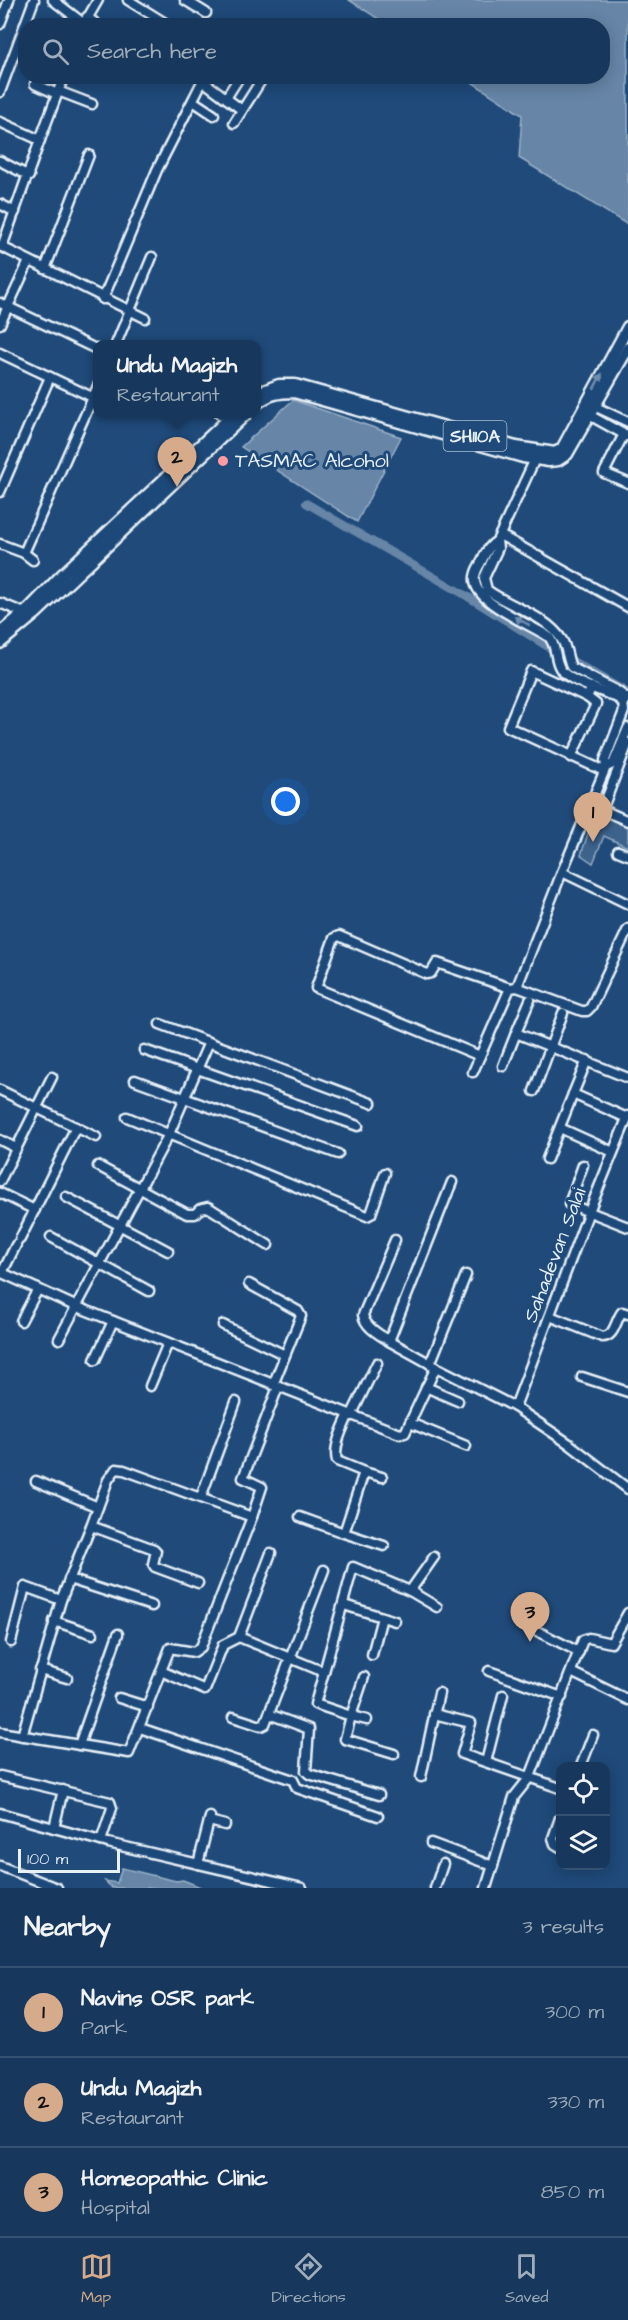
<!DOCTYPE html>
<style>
:root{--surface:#17385c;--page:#244365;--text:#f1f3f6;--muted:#9eacbb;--line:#365272;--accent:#d6ab8b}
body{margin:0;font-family:"Architects Daughter",sans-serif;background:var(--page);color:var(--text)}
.controls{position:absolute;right:18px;bottom:18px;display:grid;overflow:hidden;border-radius:12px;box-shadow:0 3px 15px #0003}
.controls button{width:54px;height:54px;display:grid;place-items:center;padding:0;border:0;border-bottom:2px solid var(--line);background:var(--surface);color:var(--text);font:30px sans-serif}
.scale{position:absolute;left:18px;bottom:15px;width:102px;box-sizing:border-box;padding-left:6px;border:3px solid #e8f1f8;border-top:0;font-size:16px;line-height:21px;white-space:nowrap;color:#e8f1f8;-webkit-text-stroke:4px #1f4a7a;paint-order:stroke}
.you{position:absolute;left:286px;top:802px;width:21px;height:21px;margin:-15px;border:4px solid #fff;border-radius:50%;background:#1a73e8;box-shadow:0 0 0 9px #1a73e833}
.badge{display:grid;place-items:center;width:39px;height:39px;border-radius:50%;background:var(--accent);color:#111;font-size:20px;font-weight:700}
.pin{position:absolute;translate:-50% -50px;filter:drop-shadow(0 2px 3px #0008)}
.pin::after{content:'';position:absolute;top:32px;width:21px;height:18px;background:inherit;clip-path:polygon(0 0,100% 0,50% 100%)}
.popup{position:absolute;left:93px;top:340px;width:168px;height:78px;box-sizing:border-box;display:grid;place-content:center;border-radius:12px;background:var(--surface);filter:drop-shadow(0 2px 4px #0005);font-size:20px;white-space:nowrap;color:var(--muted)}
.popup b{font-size:22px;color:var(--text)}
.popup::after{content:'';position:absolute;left:50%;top:100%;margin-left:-12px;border:12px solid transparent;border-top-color:var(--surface)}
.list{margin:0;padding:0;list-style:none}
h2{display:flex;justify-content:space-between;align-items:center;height:78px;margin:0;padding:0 24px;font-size:26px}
h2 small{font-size:20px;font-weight:400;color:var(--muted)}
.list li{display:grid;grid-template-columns:39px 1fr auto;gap:18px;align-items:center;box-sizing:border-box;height:90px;padding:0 24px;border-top:2px solid var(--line)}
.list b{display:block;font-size:22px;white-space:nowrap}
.list p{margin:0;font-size:20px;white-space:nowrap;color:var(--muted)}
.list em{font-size:20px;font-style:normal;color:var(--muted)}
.icon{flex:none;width:33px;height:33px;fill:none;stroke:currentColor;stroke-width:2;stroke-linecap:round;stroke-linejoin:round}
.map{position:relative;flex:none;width:628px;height:1888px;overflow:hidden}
.search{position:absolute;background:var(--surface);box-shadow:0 3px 15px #0003;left:18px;right:18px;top:18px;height:66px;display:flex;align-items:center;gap:15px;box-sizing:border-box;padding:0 21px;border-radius:24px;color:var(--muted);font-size:22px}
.sheet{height:348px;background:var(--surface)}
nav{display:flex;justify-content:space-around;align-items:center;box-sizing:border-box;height:84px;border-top:2px solid var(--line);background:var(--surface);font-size:16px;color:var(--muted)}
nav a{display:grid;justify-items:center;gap:3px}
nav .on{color:var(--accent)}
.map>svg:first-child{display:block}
</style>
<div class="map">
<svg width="628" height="1888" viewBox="0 0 628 1888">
<rect width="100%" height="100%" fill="#1f4a7a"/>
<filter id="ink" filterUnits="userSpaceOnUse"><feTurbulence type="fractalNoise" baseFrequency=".0167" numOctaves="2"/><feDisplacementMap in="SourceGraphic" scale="12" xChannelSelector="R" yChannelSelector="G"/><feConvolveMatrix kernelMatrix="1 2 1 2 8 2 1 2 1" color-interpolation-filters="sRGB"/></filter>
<g filter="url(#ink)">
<path fill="#3c628c" stroke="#92aac2" stroke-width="1.5" d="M 595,812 L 628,826 L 628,847 L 604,836 L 593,863 L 581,855 Z"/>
<g fill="#6685a7" stroke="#9ab0c7" stroke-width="1.5">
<path d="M 349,0 L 628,0 L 628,220 L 626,224 L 519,158 L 522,115 L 464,77 L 602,76 L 602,26 L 388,25 Z"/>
<path d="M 293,400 L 401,437 L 357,522 L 241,447 Z"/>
<path d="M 122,1868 L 176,1881 L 183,1880 L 203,1888 L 112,1888 L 105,1881 L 117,1883 Z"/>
</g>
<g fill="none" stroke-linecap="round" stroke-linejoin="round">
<g stroke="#6685a7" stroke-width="8">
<path d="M 306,503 L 465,595 L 553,650"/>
<path d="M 571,660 L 628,693"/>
</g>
<defs>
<g id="minor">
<path d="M 53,0 L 83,23"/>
<path d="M 128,0 L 170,26"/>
<path d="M 185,0 L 206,13"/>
<path d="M 87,17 L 99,26"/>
<path d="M 0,24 L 9,0"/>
<path d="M 83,26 L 98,0"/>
<path d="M 203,81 L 242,110"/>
<path d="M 35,84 L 57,94"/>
<path d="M 58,91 L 92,104"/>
<path d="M 0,92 L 34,0"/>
<path d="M 226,98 L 240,76"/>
<path d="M 193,101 L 214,115"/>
<path d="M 0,122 L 40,140 L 64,76"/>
<path d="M 234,123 L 262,79 L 257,76"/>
<path d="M 0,161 L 29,176"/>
<path d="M 0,204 L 15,212"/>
<path d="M 0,246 L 145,318"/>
<path d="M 2,247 L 40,140"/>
<path d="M 45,269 L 89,155"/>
<path d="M 103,299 L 157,170 L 205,76"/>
<path d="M 0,303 L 98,350"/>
<path d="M 0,324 L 29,261"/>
<path d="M 116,344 L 152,257"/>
<path d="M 0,353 L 92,397"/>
<path d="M 596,407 L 628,422"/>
<path d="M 220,414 L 228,419"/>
<path d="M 591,416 L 627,436"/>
<path d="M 624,434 L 604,473 L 628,483"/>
<path d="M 535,459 L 497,541 C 488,546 485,555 480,564 C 477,569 474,575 475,581 C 477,604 530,624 549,637 C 557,646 554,658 560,668 C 567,682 605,691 619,699 L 623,703 L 624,711 L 605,760 L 606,767 L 562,872"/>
<path d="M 0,492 L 50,377"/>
<path d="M 500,535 L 628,607"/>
<path d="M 497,541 L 498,548 L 484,578 L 487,590 C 510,607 546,615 562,640 C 567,648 567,658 571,667 L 617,691 L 628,699"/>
<path d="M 0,544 L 24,553 L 33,560"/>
<path d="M 24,553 L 98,386"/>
<path d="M 0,603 L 29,615"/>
<path d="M 592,687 L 587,697 L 531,671 L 508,727 L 604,771"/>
<path d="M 571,757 L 596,704 L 587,697"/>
<path d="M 606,767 L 613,764 L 628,728"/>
<path d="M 598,808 L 628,821"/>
<path d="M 602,810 L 628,743"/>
<path d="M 618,851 L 628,855"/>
<path d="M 517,987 L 562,872 L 628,904"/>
<path d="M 510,988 L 480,1056 L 316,988 L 334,938 L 339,936 L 427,974 L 431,973 L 437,963 L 510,988 L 517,987 L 582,1011 L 587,1011 L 591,1007 L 628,929"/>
<path d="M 160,1024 L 371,1103"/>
<path d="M 516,1033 L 530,1000"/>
<path d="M 144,1050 L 358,1126"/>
<path d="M 587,1060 L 573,1094 L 627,1118"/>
<path d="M 503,1066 L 516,1033 L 628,1078"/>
<path d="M 473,1072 L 480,1056"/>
<path d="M 135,1080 L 338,1154"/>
<path d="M 0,1090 L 96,1137"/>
<path d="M 534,1091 L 563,1013"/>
<path d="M 127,1117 L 367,1216 L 371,1214 L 385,1173"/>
<path d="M 560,1128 L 613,1152"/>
<path d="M 0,1140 L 16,1148"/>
<path d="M 547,1159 L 573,1094"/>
<path d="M 583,1165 L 569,1204 L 628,1227"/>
<path d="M 98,1166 L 187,1214 L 195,1214 L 200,1209 L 208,1207 L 268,1245"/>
<path d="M 0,1181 L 52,1077"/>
<path d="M 0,1193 L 35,1210"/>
<path d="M 66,1197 L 168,1251"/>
<path d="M 51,1237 L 149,1291"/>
<path d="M 20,1239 L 76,1127"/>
<path d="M 0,1272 L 75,1306 L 400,1434 L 405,1433 L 436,1367 L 515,1407 L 568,1443 L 628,1489"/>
<path d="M 2,1273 L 16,1245"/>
<path d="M 249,1284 L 298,1311 L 301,1316 L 273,1385"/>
<path d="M 550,1316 L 602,1337 C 615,1337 615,1321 622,1312 L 628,1314"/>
<path d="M 21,1321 L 38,1289"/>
<path d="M 223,1325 L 283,1354"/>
<path d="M 59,1339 L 169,1134 L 209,1042"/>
<path d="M 389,1341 C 379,1334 365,1327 363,1315 L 395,1240"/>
<path d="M 95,1360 L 113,1321"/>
<path d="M 430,1364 L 466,1275"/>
<path d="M 436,1367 L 389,1341 L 452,1182"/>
<path d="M 582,1377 L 628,1392"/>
<path d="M 150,1386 L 168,1343"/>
<path d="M 426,1387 L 458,1401"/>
<path d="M 515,1407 L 588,1214 L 628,1116"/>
<path d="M 351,1416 L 377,1363"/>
<path d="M 410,1423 L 466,1446"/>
<path d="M 364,1472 L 382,1477"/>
<path d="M 201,1497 L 236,1402"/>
<path d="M 252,1517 L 262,1487 L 243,1478 L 278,1387"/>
<path d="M 300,1517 L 344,1533 L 364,1472 L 337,1461 C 333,1446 343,1428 349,1414"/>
<path d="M 91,1526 L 98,1507"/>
<path d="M 344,1533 L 384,1546"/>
<path d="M 69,1579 L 152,1606"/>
<path d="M 410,1591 L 437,1607"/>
<path d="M 344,1605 L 395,1621"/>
<path d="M 54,1621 L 93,1634"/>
<path d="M 525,1625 L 579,1652"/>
<path d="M 239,1637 L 271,1553"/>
<path d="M 11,1642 L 25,1587 L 61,1600"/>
<path d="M 372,1655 L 382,1617"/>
<path d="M 40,1670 L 67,1678"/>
<path d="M 161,1671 L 205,1690 L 223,1645 L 239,1637 L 324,1672 L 353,1567 L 410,1591 L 434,1557"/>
<path d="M 489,1671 L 562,1697"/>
<path d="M 324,1672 L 315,1704 L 351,1716 L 345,1739 L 394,1754"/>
<path d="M 571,1672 L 628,1700"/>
<path d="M 364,1677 L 351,1716 L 367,1720"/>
<path d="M 119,1698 L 148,1707"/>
<path d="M 269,1714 L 309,1729 L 306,1771 L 309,1774 L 379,1795"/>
<path d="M 434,1714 L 471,1723 L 462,1754 L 560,1788"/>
<path d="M 233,1717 L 261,1726 L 265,1724 L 324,1570"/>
<path d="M 140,1728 L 293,1780 L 297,1788 L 378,1816"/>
<path d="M 0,1732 L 129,1753 L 170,1648 L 194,1652 L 201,1647 L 252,1517 L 124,1470 L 116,1469 L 108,1480 L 98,1507 L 36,1481"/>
<path d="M 22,1736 L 61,1600 L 91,1526 L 154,1549 L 156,1551 L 153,1564 L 155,1567 L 198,1583"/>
<path d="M 79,1745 L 118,1634"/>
<path d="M 486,1762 L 503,1695"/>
<path d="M 581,1766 L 593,1735"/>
<path d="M 0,1776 L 110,1802 L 112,1808 L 101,1841"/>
<path d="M 421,1777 L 439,1693"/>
<path d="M 0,1813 L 108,1843 L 302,1888"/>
<path d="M 560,1818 L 553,1838 L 555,1844 L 560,1847"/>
<path d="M 209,1821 L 225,1825"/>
<path d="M 54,1828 L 63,1790"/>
<path d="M 431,1843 L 493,1866"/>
<path d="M 198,1864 L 210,1817"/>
<path d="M 0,1866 L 57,1888"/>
<path d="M 435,1888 L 443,1864"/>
<path d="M 486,1888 L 514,1797 L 530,1777 L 583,1640 L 589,1638 L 611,1643 L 628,1613"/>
</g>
<g id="major">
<path d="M 256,394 L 279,385 L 295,385 L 516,447 L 555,453 L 562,449 L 628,327"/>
<path d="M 256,404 C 268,394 279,392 294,392 L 523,457 L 549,461 L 558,460 L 567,454 L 628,348"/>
<path d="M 0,633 L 30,608 L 60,577 L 234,414"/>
<path d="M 0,643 L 35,614 L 246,414"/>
</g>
</defs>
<use href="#minor" stroke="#e8f1f8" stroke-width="13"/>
<use href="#major" stroke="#e8f1f8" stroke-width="15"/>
<use href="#minor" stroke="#1f4a7a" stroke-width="8"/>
<use href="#major" stroke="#1f4a7a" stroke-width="10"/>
</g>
<defs><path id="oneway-solid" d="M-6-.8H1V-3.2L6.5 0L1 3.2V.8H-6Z" transform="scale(1.5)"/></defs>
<g fill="#6f8dac">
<use href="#oneway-solid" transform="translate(598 381) rotate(-61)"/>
<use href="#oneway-solid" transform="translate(522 621) rotate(-151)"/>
</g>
</g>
<circle fill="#ff9aa2" stroke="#1f4a7a" stroke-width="2" cx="223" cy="461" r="6"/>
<g text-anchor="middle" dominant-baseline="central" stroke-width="6" stroke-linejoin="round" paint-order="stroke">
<rect fill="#1f4a7a" stroke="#acbfd2" stroke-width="1.5" x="443.5" y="421" width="63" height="30" rx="4.5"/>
<g font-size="18" font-weight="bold" fill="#e8f1f8">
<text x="475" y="436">SH110A</text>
</g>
<g font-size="20" fill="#e8f1f8" stroke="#1f4a7a" text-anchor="start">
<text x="235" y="461">TASMAC Alcohol</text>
</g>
<g font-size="20" fill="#e8f1f8" stroke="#1f4a7a">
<text transform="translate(555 1255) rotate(-69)">Sahadevan Salai</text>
</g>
</g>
</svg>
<div class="controls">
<button><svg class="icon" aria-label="locate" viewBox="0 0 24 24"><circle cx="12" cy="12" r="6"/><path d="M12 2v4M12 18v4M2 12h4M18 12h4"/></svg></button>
<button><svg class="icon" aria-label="layers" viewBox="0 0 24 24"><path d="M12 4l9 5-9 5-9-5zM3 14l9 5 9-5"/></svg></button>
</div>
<div class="scale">100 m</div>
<div class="you"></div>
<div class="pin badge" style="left:593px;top:842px">1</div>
<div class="pin badge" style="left:177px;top:487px">2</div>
<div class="popup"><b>Undu Magizh</b>Restaurant</div>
<div class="pin badge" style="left:530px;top:1642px">3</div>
<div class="search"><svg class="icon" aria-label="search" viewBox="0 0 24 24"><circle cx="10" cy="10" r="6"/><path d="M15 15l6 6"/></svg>Search here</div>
</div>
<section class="sheet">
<h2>Nearby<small>3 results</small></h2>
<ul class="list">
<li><span class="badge">1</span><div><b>Navins OSR park</b><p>Park</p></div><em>300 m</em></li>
<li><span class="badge">2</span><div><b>Undu Magizh</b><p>Restaurant</p></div><em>330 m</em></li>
<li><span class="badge">3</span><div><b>Homeopathic Clinic</b><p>Hospital</p></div><em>850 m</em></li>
</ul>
</section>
<nav>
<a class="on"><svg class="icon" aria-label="map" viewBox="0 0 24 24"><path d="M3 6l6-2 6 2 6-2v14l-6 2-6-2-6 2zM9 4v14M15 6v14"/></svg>Map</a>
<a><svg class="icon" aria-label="directions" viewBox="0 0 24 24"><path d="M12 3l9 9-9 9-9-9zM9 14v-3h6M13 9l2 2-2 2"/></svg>Directions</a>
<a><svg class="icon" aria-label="saved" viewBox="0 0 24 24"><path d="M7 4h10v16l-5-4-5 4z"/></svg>Saved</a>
</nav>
